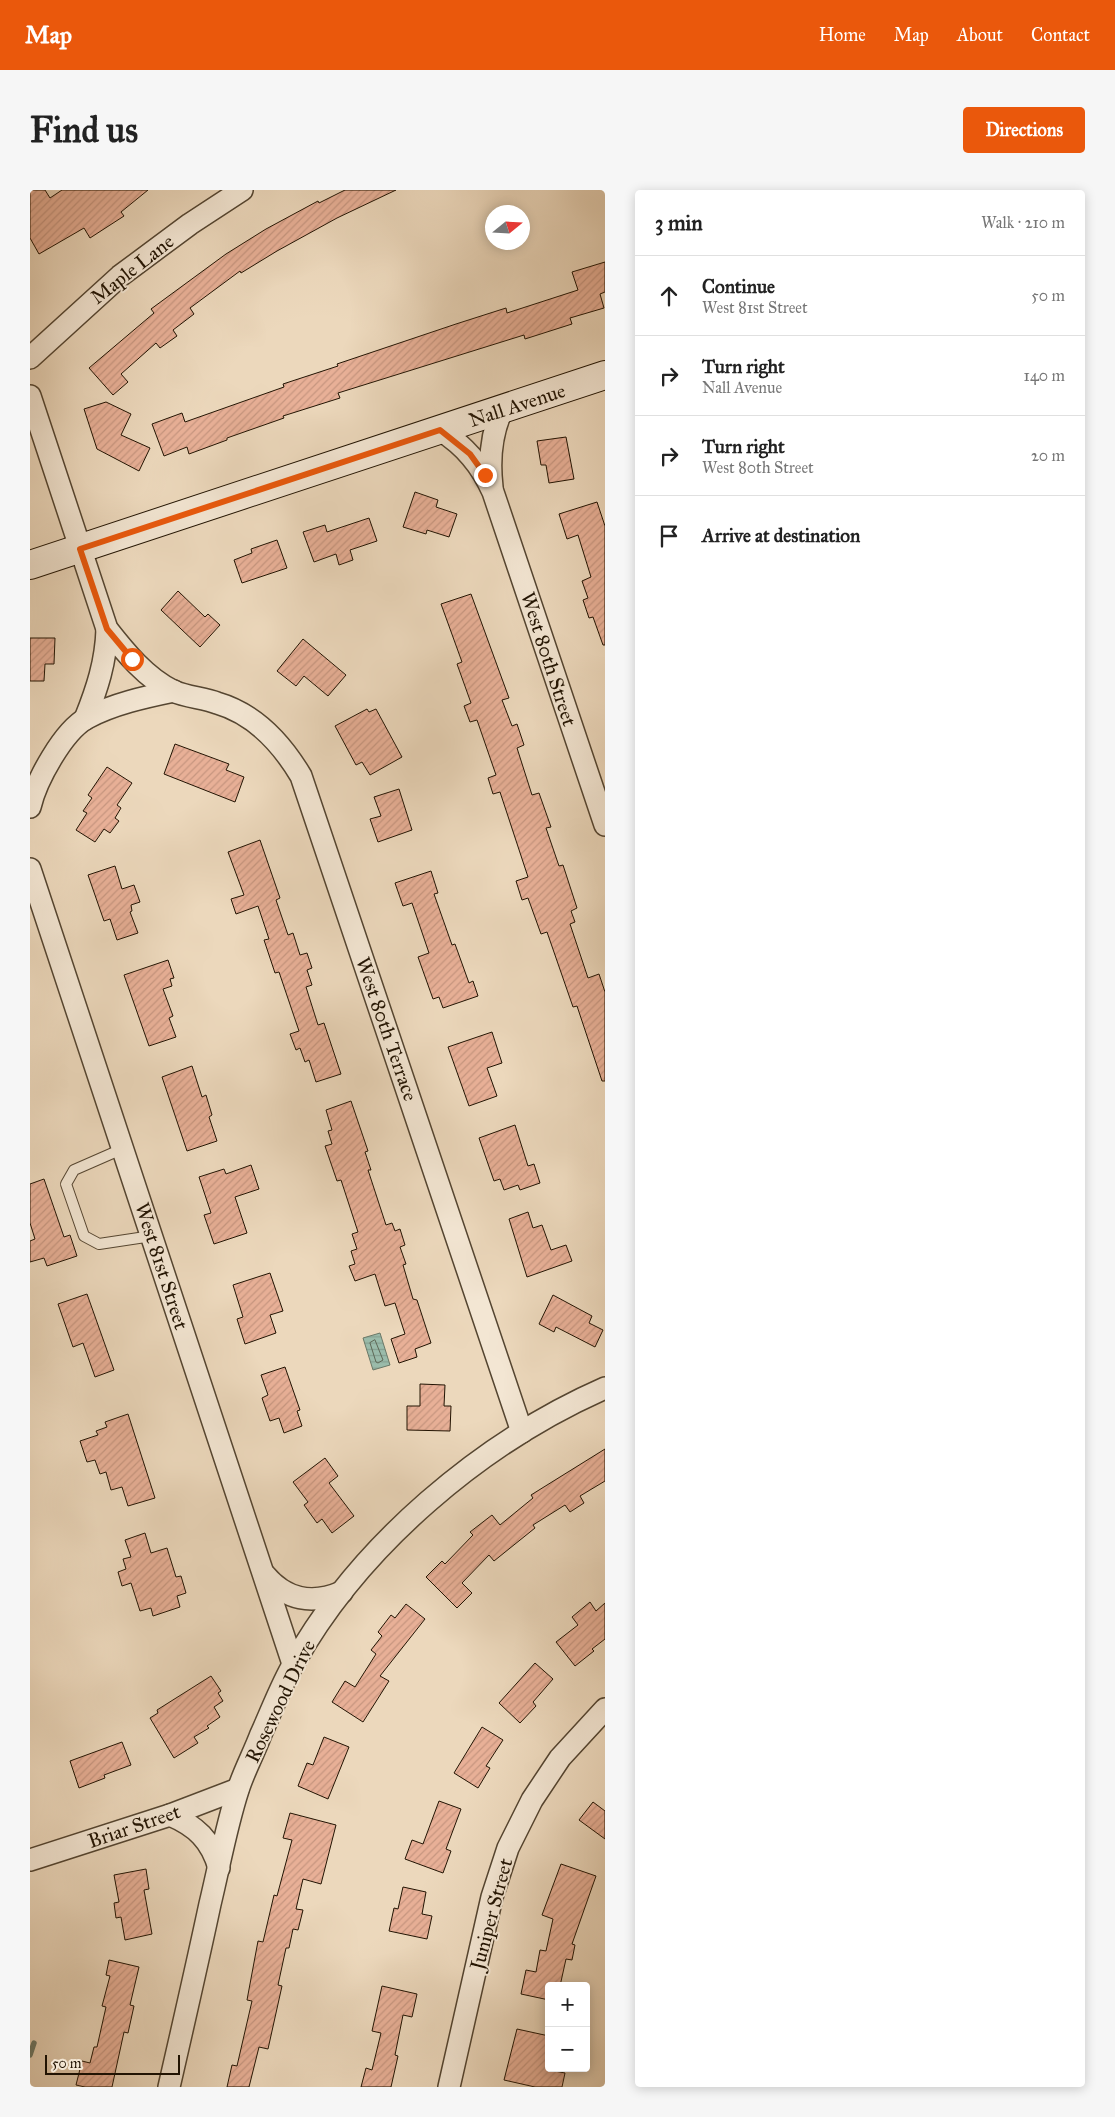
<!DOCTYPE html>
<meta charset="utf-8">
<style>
:root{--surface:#fff;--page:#f6f6f6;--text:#222;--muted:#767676;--line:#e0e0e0;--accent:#ea580c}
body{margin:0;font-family:"IM FELL Great Primer",serif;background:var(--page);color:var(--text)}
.controls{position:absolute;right:15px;bottom:15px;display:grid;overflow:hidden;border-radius:5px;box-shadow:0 2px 12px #0003}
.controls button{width:45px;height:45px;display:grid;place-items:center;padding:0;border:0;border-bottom:1px solid var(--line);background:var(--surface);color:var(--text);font:25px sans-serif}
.compass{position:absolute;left:455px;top:15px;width:45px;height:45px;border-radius:50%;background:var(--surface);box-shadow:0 2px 12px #0003;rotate:72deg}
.scale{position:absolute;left:15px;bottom:12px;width:135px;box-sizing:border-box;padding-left:5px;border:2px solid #221403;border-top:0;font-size:14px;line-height:18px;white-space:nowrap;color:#221403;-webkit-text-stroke:4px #f3e6d3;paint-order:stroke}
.stop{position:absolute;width:15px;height:15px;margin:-11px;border:4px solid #ea580c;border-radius:50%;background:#fff}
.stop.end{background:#ea580c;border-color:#fff;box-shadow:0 1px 5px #0008}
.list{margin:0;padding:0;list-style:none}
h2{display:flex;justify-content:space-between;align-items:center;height:65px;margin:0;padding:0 20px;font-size:21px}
h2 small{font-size:16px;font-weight:400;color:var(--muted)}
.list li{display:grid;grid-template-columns:32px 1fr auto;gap:15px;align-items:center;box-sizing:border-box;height:80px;padding:0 20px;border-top:1px solid var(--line)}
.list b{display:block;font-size:19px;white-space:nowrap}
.list p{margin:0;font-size:16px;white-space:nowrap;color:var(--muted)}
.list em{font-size:16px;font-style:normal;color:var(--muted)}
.icon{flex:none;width:28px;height:28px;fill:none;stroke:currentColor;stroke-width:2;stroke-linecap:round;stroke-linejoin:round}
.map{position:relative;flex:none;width:575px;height:1897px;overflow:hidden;border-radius:5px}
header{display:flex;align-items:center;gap:30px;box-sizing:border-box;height:70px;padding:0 25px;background:var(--accent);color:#fff}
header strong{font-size:24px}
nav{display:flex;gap:28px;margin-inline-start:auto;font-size:18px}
.intro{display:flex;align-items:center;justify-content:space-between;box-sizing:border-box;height:120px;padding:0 30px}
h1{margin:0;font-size:35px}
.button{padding:12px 22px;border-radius:5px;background:var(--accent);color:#fff;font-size:18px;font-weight:700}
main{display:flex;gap:30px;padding:0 30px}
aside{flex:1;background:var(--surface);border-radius:5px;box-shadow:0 2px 12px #0003}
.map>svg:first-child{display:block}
</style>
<header>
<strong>Map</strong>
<nav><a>Home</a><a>Map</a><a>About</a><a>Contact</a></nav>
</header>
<div class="intro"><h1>Find us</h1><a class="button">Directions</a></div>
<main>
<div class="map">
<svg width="575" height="1897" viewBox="0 0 575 1897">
<defs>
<pattern id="water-rules" width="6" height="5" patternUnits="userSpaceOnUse" patternTransform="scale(1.25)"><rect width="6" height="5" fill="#9abbaa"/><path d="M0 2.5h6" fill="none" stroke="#84a091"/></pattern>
<pattern id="building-hatch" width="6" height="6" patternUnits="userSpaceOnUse" patternTransform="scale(1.25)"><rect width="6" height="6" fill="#e8b097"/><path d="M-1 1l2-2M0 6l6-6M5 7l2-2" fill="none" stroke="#c79680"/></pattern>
</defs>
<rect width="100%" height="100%" fill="#ecd8bc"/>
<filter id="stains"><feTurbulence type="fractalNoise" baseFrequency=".004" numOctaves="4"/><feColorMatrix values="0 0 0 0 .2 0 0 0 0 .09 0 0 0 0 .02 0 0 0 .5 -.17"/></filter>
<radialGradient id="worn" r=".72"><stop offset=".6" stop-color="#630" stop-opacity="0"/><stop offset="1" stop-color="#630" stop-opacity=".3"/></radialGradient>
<path fill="url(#water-rules)" stroke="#6a7867" d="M 350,1143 L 360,1175 L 343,1180 L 333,1148 Z"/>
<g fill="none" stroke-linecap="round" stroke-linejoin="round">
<path stroke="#5e6856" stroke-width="1" d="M 345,1150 L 353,1170 L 348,1173 L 346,1172 L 340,1153 Z"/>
<path stroke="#6a7867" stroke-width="5.5" d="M 0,1865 L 4,1853"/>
</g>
<g fill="url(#building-hatch)" stroke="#221403">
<path d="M 0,0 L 15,0 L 20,8 L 32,0 L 118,0 L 91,22 L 94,26 L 60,48 L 54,38 L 9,64 L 0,48 Z"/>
<path d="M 315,0 L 366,0 L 307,28 L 247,61 L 211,83 L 210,81 L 160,118 L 164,124 L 143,140 L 147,146 L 130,158 L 126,153 L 91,184 L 98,192 L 83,205 L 59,178 L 124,123 L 121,119 L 196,64 L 236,39 L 288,11 L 289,13 Z"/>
<path d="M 575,72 L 575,102 L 570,104 L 574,118 L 540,128 L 542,134 L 495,149 L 494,145 L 308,203 L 310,208 L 253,226 L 254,228 L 197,248 L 197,250 L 159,264 L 157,257 L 134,266 L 122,234 L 152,223 L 155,232 L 254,197 L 253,194 L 308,176 L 307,174 L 426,134 L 476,118 L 477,123 L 548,100 L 542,82 Z"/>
<path d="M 76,212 L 101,224 L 91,245 L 120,258 L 109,281 L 67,259 L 54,219 Z"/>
<path d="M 536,247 L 544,289 L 519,293 L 516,275 L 511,275 L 507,251 Z"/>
<path d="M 385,302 L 408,310 L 406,317 L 427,324 L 419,347 L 397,340 L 396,344 L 373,337 Z"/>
<path d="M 567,312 L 575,336 L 575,455 L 573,455 L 563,427 L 559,428 L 553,410 L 558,408 L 552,391 L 561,387 L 548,345 L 537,349 L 529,324 Z"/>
<path d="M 339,328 L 347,351 L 320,360 L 323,370 L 309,375 L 306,364 L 284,372 L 273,342 L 295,335 L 297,342 Z"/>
<path d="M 247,350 L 257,378 L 212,393 L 204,370 L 222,363 L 221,359 Z"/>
<path d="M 148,401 L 175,427 L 178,424 L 190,435 L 170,457 L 131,420 Z"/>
<path d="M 441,404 L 479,508 L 472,510 L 482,536 L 487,534 L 494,555 L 487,558 L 502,605 L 509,603 L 521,637 L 516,638 L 529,676 L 533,675 L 547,718 L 541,721 L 545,732 L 540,734 L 558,788 L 569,784 L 575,802 L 575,891 L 572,891 L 547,816 L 543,817 L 517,742 L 511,744 L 498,708 L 492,710 L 486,691 L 498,687 L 470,602 L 463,604 L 458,588 L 466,585 L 447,530 L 440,532 L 434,516 L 441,513 L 427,474 L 432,472 L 411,414 Z"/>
<path d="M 0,448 L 25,448 L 24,474 L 15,474 L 14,491 L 0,491 Z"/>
<path d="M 273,449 L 316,485 L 298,506 L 274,486 L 266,496 L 247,481 Z"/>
<path d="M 337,519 L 339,522 L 346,519 L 372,567 L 340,585 L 332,572 L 326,575 L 305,536 Z"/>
<path d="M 145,554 L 199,574 L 196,580 L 214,587 L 205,612 L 134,584 Z"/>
<path d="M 77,577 L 102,593 L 87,615 L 91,618 L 85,628 L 89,631 L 80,643 L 74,639 L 65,652 L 46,640 L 57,623 L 53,621 L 62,608 L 58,605 Z"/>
<path d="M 369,599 L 382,640 L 348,652 L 340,629 L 351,626 L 344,607 Z"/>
<path d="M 230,650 L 250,708 L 246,710 L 258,745 L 263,743 L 270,765 L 277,763 L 282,778 L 277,780 L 282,795 L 276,797 L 288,835 L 294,833 L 311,884 L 286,892 L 279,870 L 275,872 L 270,858 L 266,860 L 260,844 L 269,841 L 249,782 L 245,783 L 234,750 L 239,749 L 228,716 L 206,724 L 201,709 L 214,705 L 198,662 Z"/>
<path d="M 85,676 L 92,699 L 104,695 L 110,712 L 101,715 L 102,721 L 100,722 L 108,743 L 87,750 L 80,729 L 74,731 L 58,685 Z"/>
<path d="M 401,681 L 408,703 L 404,704 L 422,755 L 425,754 L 439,793 L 443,791 L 448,806 L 413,818 L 409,807 L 403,809 L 388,767 L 399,763 L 382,713 L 373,716 L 365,693 Z"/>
<path d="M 138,770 L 144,788 L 140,789 L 142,796 L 133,799 L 143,826 L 139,828 L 146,847 L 119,856 L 94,785 Z"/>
<path d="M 462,842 L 472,873 L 457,878 L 467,906 L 439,916 L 418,857 Z"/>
<path d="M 162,876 L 172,907 L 176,905 L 182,925 L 179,927 L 187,951 L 157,961 L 132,887 Z"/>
<path d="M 321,911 L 338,961 L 335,962 L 341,980 L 338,980 L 356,1035 L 362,1033 L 365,1041 L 370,1039 L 375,1055 L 370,1057 L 376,1074 L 373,1075 L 383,1109 L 387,1110 L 401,1153 L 385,1159 L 387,1167 L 369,1173 L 361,1149 L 375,1144 L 365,1113 L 355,1116 L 345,1084 L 325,1091 L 319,1076 L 325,1074 L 321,1061 L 327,1059 L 322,1044 L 328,1042 L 311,990 L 307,991 L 295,956 L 302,954 L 298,941 L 302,940 L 296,920 Z"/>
<path d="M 485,935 L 498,976 L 504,974 L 510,993 L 490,1000 L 488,995 L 474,1000 L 470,989 L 464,991 L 449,948 Z"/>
<path d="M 221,975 L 229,999 L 205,1007 L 217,1043 L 184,1054 L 174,1025 L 181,1023 L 169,987 L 194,979 L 196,984 Z"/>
<path d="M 14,989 L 34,1047 L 40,1045 L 47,1066 L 17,1076 L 14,1068 L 0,1072 L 0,1051 L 5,1049 L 0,1033 L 0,994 Z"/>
<path d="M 498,1022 L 503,1038 L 512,1035 L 521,1060 L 536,1055 L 542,1071 L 497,1087 L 479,1029 Z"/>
<path d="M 240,1083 L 253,1121 L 240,1125 L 246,1143 L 215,1154 L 207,1129 L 213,1127 L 203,1095 Z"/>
<path d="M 57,1104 L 84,1180 L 65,1187 L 53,1153 L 43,1157 L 28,1114 Z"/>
<path d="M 523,1105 L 562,1126 L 559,1133 L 573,1140 L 565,1157 L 526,1137 L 524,1142 L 509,1134 Z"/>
<path d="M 255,1177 L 270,1220 L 267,1221 L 272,1236 L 254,1243 L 249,1228 L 240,1231 L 232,1208 L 238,1205 L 231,1185 Z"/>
<path d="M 390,1194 L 415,1195 L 414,1216 L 421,1216 L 420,1241 L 377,1240 L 377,1216 L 390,1216 Z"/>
<path d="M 98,1224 L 125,1308 L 98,1316 L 92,1297 L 81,1300 L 76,1282 L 70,1284 L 65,1270 L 57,1272 L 50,1251 L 68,1245 L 66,1241 L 77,1237 L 75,1232 Z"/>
<path d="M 575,1259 L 575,1291 L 550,1306 L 554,1313 L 540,1322 L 535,1315 L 503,1335 L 505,1338 L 464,1371 L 459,1365 L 432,1393 L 442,1403 L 427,1418 L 396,1387 L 412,1371 L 415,1374 L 443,1345 L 440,1342 L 462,1325 L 470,1335 L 503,1308 L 501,1305 Z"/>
<path d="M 295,1268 L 308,1286 L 299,1293 L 324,1326 L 302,1343 L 292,1329 L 287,1333 L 274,1315 L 278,1312 L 263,1292 Z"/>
<path d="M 115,1343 L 121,1363 L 137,1358 L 146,1387 L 151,1386 L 156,1403 L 147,1406 L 150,1417 L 123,1426 L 121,1418 L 110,1421 L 101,1393 L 92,1396 L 88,1382 L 96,1379 L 93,1369 L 101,1367 L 95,1350 Z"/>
<path d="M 560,1412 L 566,1421 L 575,1413 L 575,1449 L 562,1459 L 564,1461 L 545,1476 L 526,1452 L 548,1435 L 542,1427 Z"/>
<path d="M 376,1414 L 395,1429 L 350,1486 L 359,1491 L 333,1532 L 302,1512 L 315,1491 L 325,1497 L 346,1464 L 341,1460 L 352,1446 L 348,1442 L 361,1425 L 365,1428 Z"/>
<path d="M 505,1473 L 523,1489 L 503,1512 L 506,1516 L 490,1533 L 469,1513 Z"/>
<path d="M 181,1486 L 191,1501 L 188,1503 L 193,1511 L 184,1517 L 190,1527 L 177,1536 L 179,1538 L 164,1547 L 168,1553 L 144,1568 L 120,1528 L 128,1523 L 127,1520 Z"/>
<path d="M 452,1537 L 473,1550 L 456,1576 L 460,1578 L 448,1598 L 424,1583 Z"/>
<path d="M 294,1547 L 319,1557 L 298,1609 L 268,1596 L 277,1573 L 283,1575 Z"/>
<path d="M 92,1552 L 101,1575 L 74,1585 L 75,1588 L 49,1598 L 40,1571 Z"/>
<path d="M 409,1611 L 431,1619 L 416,1659 L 421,1661 L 413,1683 L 375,1669 L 382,1650 L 393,1654 Z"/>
<path d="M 563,1612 L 575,1621 L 575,1649 L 549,1630 Z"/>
<path d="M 260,1623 L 306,1635 L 291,1694 L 273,1689 L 266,1719 L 273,1720 L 268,1740 L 263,1739 L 259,1758 L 256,1758 L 248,1795 L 252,1796 L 238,1859 L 229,1857 L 219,1897 L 197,1897 L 202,1875 L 207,1876 L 222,1811 L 217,1810 L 228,1751 L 233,1752 L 244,1705 L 247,1706 L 262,1650 L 253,1648 Z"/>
<path d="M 531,1674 L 566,1686 L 542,1754 L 545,1755 L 542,1770 L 536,1769 L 530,1796 L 519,1796 L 519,1810 L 491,1804 L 496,1780 L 506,1782 L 510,1760 L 516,1761 L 523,1729 L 512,1725 Z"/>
<path d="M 116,1679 L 119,1699 L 114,1700 L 122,1744 L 95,1750 L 91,1727 L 86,1728 L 84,1713 L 89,1712 L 84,1685 Z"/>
<path d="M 373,1697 L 396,1702 L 392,1724 L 402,1726 L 397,1749 L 359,1741 L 364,1718 L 368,1719 Z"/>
<path d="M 79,1770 L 109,1777 L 100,1815 L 104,1816 L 98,1843 L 94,1842 L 82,1897 L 55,1897 L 46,1895 L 52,1871 L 60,1873 L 64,1857 L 67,1857 L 76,1817 L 72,1816 L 80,1786 L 76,1785 Z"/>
<path d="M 352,1796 L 387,1804 L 382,1827 L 373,1825 L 365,1865 L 368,1866 L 361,1897 L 331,1897 L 336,1878 L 342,1880 L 351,1843 L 342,1841 Z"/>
<path d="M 487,1839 L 519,1846 L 519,1880 L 535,1883 L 532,1897 L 505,1897 L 474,1890 Z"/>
</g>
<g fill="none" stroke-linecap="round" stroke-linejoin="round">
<defs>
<path id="lane" d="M 92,959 L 44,980 L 36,994 L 54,1046 L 69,1054 L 122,1046"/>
<g id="street">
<path d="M 0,168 L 90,86 L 160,34 L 212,0"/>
<path d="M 0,206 L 77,439 C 95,462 116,488 143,501 C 156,507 174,508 187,513 C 225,524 252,554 271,586 L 492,1242"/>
<path d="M 410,240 C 435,256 451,275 463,302 L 575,635"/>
<path d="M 462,297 C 459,271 461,244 472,220"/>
<path d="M 55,529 C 67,499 76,472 77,439"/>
<path d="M 0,617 C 6,591 33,541 57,528 C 83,514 115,507 144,501"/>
<path d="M 0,679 L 263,1474"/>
<path d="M 235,1385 C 256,1410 282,1415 312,1402"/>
<path d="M 140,1625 C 166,1636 181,1650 189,1678"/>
<path d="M 0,1670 L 140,1625 L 208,1599"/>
<path d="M 139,1897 C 153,1836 167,1775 180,1714 C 189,1677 196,1637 208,1600 C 214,1581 224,1563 231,1544 C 242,1520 251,1495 264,1473 C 330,1355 452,1252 575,1198"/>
<path d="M 419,1897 L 462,1707 L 478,1658 L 502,1610 L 530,1568 L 575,1519"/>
</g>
<path id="secondary" d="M 0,375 L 575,185"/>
</defs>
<use href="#lane" stroke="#544531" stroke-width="12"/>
<use href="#street" stroke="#544531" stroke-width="24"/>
<use href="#secondary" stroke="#221403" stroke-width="30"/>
<use href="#lane" stroke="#f3e6d3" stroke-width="10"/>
<use href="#street" stroke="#f3e6d3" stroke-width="21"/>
<use href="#secondary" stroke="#f3e6d3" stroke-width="28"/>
</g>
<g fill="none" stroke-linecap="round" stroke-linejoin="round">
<path stroke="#ea580c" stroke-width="6" d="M 102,469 L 77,439 L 50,359 L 410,240 L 440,264 L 455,285"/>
</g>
<g text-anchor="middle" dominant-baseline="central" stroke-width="4" stroke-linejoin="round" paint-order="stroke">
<g font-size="20" fill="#221403" stroke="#f3e6d3">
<text transform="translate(102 79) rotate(-38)">Maple Lane</text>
<text transform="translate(487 215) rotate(-18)">Nall Avenue</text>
<text transform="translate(519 469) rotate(72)">West 80th Street</text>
<text transform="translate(357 839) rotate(71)">West 80th Terrace</text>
<text transform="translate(132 1076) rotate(72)">West 81st Street</text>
<text transform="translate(250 1511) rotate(-64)">Rosewood Drive</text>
<text transform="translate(104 1636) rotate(-19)">Briar Street</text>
<text transform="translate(461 1724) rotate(-75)">Juniper Street</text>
</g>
</g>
<rect width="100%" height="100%" filter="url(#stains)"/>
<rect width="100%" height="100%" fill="url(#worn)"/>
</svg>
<div class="controls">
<button>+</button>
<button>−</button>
</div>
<svg class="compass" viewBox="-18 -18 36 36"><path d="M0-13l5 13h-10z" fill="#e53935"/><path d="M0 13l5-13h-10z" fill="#767676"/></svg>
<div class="scale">50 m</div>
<div class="stop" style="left:102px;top:469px"></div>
<div class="stop end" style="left:455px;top:285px"></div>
</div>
<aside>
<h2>3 min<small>Walk · 210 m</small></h2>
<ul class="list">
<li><svg class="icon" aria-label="ahead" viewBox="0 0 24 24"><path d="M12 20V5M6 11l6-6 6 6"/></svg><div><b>Continue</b><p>West 81st Street</p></div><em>50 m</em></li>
<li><svg class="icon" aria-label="right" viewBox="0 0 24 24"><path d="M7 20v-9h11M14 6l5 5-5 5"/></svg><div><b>Turn right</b><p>Nall Avenue</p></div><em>140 m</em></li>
<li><svg class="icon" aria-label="right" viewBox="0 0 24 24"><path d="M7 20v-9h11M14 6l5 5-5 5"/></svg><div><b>Turn right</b><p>West 80th Street</p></div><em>20 m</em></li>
<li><svg class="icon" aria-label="arrive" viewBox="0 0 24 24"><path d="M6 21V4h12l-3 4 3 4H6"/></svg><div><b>Arrive at destination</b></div></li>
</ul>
</aside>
</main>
